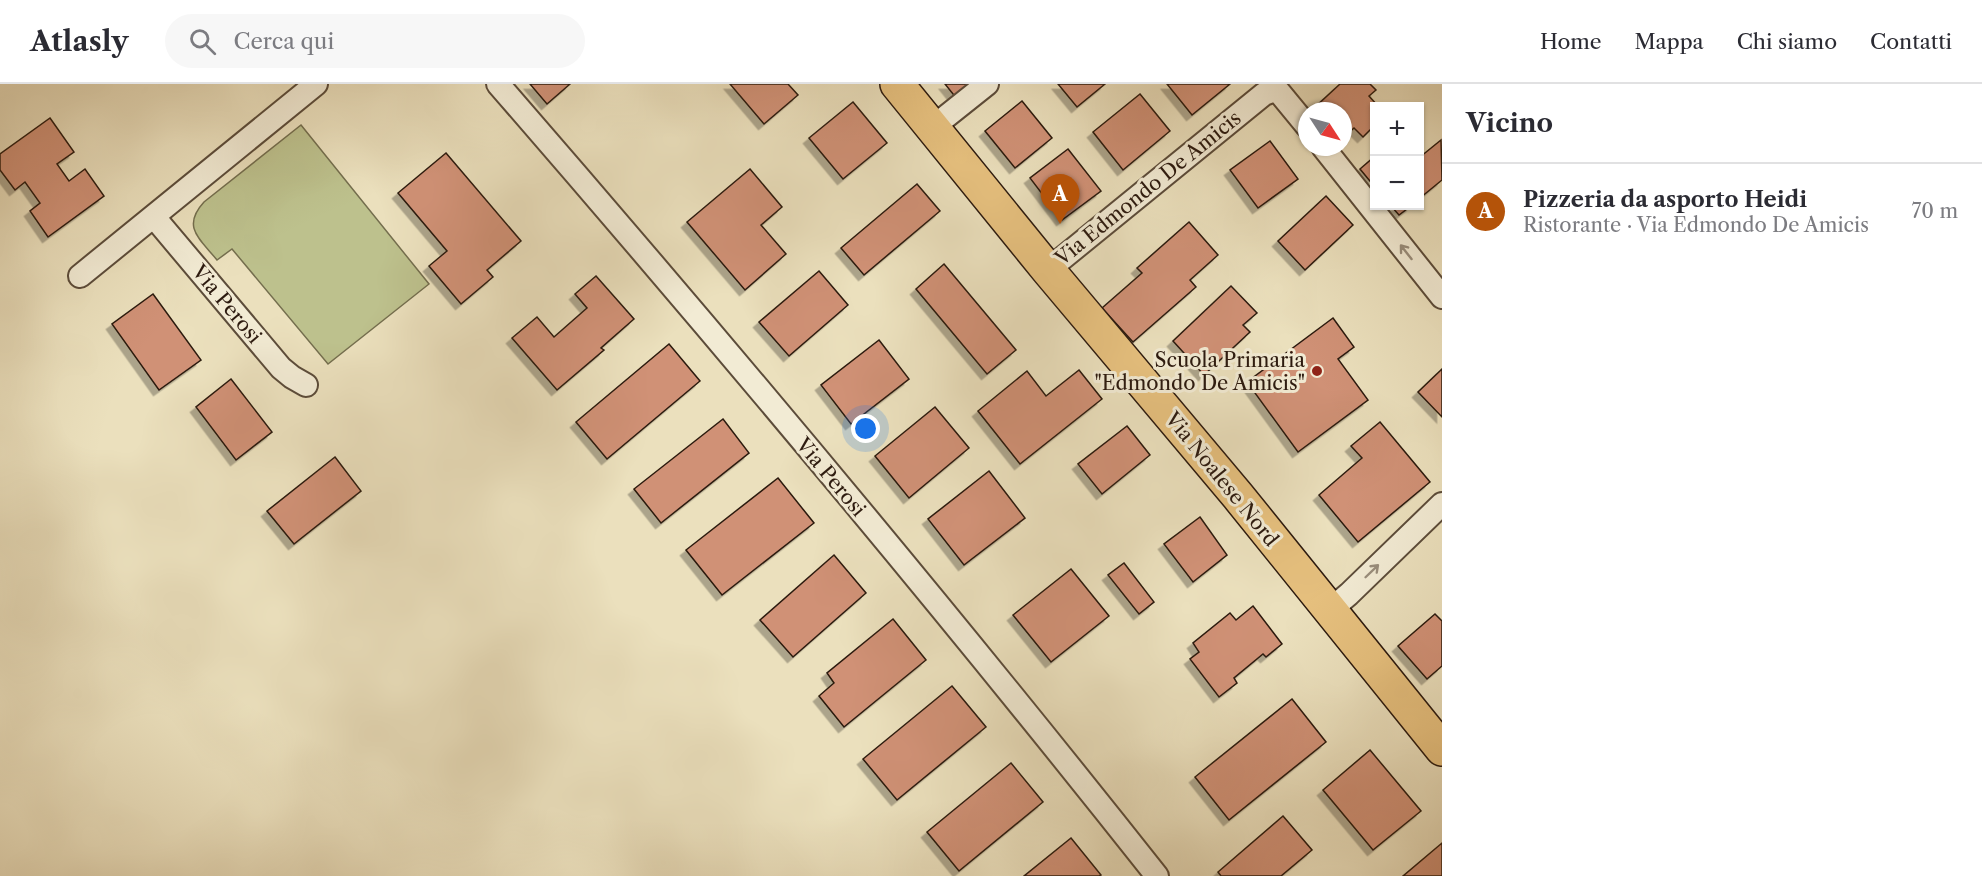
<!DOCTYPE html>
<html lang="it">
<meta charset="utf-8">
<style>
:root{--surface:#fff;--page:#f7f7f7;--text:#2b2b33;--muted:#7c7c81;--line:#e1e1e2;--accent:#b45309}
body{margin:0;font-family:"Libre Caslon Text",serif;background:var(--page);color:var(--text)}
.controls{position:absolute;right:18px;top:18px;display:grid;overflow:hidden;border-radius:0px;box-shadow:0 2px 4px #0004}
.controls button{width:54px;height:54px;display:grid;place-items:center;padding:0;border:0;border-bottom:2px solid var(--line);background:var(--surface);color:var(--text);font:30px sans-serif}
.compass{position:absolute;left:1298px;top:18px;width:54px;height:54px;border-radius:50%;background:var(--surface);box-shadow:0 2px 4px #0004;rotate:126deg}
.you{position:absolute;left:866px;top:345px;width:21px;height:21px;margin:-15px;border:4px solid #fff;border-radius:50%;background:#1a73e8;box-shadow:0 0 0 9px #1a73e833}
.badge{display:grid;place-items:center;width:39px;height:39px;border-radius:50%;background:var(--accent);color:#fff;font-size:20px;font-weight:700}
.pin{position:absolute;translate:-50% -50px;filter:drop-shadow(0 2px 3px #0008)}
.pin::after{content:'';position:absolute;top:32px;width:21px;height:18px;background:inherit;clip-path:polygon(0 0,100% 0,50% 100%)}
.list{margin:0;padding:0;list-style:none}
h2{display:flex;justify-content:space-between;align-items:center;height:78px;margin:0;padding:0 24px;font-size:26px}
h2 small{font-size:20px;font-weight:400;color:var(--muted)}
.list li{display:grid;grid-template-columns:39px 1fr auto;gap:18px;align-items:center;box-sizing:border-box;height:96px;padding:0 24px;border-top:2px solid var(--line)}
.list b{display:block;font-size:22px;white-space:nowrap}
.list p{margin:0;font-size:20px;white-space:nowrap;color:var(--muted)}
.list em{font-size:20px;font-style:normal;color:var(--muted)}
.icon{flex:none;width:33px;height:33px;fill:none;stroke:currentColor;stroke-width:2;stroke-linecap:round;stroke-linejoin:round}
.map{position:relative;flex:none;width:1442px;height:792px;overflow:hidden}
header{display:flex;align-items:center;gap:36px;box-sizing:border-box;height:84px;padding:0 30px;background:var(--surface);border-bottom:2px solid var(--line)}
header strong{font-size:28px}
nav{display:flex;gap:33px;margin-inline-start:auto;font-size:21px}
.search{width:420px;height:54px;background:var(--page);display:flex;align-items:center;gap:15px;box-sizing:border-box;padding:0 21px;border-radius:33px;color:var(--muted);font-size:22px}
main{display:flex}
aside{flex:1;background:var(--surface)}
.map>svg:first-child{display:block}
</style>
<header>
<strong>Atlasly</strong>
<div class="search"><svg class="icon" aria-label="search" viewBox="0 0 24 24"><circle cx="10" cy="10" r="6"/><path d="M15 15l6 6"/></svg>Cerca qui</div>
<nav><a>Home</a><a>Mappa</a><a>Chi siamo</a><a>Contatti</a></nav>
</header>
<main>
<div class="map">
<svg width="1442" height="792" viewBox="0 0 1442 792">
<defs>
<filter id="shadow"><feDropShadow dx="-5.5" dy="5.5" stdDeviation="0" flood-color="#0004"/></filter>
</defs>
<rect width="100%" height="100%" fill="#ebe0bd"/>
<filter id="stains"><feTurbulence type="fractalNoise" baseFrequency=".00333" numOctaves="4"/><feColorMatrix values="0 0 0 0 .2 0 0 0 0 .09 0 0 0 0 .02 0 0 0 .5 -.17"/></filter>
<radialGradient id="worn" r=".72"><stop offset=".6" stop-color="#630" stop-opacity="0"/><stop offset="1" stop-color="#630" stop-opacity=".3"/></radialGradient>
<path fill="#bdc18d" stroke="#746e4e" stroke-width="1.5" d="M 301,41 L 429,200 L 328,280 L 232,165 L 217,176 C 200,155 181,143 204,118 Z"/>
<g fill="#d09176" stroke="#2c1a0f" stroke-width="1.5" filter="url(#shadow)">
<path d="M 530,0 L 570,0 L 547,20 Z"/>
<path d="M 730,0 L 788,0 L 798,11 L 764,40 Z"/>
<path d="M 945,0 L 975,0 L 957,15 Z"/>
<path d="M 1058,0 L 1105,0 L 1077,23 Z"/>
<path d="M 1167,0 L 1230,0 L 1192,31 Z"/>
<path d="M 1340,0 L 1370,0 L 1376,6 L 1369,12 L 1378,22 L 1374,22 L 1374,42 L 1363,53 L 1354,44 L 1343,54 L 1343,27 L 1316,27 L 1313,25 Z"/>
<path d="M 1140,10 L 1170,47 L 1123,86 L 1093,48 Z"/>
<path d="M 1022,17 L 1052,54 L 1015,84 L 985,47 Z"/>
<path d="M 853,18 L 887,59 L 843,95 L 809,54 Z"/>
<path d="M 50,34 L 74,68 L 57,80 L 69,97 L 85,85 L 104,112 L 48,153 L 30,127 L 40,119 L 25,98 L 15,106 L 0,86 L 0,70 Z"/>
<path d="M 1441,56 L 1442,96 L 1420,114 L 1420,72 L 1420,73 Z"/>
<path d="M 1270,57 L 1298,95 L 1258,124 L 1230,86 Z"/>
<path d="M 1068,65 L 1101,107 L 1062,136 L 1030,94 Z"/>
<path d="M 446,69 L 521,157 L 487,186 L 493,193 L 461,220 L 429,182 L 447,167 L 398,109 Z"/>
<path d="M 1374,73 L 1374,102 L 1360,85 Z"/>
<path d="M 750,85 L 782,123 L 761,141 L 786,170 L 745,206 L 687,138 Z"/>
<path d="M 917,100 L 940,127 L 864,191 L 841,164 Z"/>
<path d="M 1326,112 L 1353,141 L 1305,186 L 1278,157 Z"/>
<path d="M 1391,122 L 1411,122 L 1399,131 Z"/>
<path d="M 1189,138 L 1218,171 L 1190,196 L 1196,203 L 1133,258 L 1102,224 L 1142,189 L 1137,184 Z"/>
<path d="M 944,180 L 1016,266 L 987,290 L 916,205 Z"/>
<path d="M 819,187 L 848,221 L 789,272 L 759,238 Z"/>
<path d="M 596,192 L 634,235 L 601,264 L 604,266 L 557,306 L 512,254 L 537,233 L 554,253 L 587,224 L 575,210 Z"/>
<path d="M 1231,202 L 1257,229 L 1243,241 L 1250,248 L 1204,291 L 1173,257 Z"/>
<path d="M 153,210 L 201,276 L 159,306 L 112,240 Z"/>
<path d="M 1333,234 L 1354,263 L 1338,275 L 1368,316 L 1298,368 L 1247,298 Z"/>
<path d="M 879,256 L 909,295 L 851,340 L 821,301 Z"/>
<path d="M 669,260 L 700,297 L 607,375 L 576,338 Z"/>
<path d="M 1442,285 L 1442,333 L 1418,308 Z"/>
<path d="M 1079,286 L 1102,315 L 1020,380 L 978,327 L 1027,287 L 1046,312 Z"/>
<path d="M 231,295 L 272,348 L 236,376 L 196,323 Z"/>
<path d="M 935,323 L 969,364 L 909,414 L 875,372 Z"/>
<path d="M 723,335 L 749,369 L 661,439 L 634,405 Z"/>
<path d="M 1380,338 L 1430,398 L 1358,458 L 1319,411 L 1362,374 L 1351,362 Z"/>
<path d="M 1127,342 L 1150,371 L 1102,410 L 1078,380 Z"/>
<path d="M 335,373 L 361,407 L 294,460 L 267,427 Z"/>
<path d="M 989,387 L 1025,434 L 964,481 L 928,435 Z"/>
<path d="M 778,394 L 814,439 L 722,511 L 686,466 Z"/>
<path d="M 1200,433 L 1227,471 L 1193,498 L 1164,460 Z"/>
<path d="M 834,471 L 866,509 L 793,573 L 760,536 Z"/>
<path d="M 1124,479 L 1154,518 L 1139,530 L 1108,491 Z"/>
<path d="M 1071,485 L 1109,532 L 1051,578 L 1013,531 Z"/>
<path d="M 1253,522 L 1282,560 L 1266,573 L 1263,570 L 1234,594 L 1237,599 L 1219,613 L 1190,575 L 1199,568 L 1193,559 L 1230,529 L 1236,536 Z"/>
<path d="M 1435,530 L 1442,537 L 1442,582 L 1427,595 L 1398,562 Z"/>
<path d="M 893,535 L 926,576 L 844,643 L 819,612 L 834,599 L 827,589 Z"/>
<path d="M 952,602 L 986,643 L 897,716 L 863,675 Z"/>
<path d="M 1292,615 L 1326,658 L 1229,736 L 1195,693 Z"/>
<path d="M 1370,666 L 1421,727 L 1373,766 L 1323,706 Z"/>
<path d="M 1011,679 L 1043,718 L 959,787 L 927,748 Z"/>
<path d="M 1283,732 L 1312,766 L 1281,792 L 1221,792 L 1218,788 Z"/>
<path d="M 1071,754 L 1101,791 L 1099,792 L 1024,792 Z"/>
<path d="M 1442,759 L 1442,792 L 1403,792 Z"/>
</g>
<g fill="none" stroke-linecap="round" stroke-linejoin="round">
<defs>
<g id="minor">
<path d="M 498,0 C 723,259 944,523 1157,792"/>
<path d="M 933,43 L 987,0"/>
<path d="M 1323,63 L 1442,213"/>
<path d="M 154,133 L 281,284 L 292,293 L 306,301"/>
<path d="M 1048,186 L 1264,10 L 1272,7 L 1279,8 L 1307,42"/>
<path d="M 80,192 L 316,0"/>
<path d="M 1329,527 L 1349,510 L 1442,420"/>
</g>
<path id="primary" d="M 897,0 L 1048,186 L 1238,412 L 1442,665"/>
</defs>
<use href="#minor" stroke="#5c4c3a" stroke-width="26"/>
<use href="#primary" stroke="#2c1a0f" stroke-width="36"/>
<use href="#minor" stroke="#f2ebd4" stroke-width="22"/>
<use href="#primary" stroke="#e6c07e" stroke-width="33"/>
</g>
<defs><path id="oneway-shaft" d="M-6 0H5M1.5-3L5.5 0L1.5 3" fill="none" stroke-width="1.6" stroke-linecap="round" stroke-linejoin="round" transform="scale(1.5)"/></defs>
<g stroke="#998d7b">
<use href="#oneway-shaft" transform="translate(1406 168) rotate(-128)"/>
<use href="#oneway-shaft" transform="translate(1372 487) rotate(-44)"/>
</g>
<circle fill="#8f2418" stroke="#f2ebd4" stroke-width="2" cx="1317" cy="287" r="6"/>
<g text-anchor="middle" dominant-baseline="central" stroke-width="6" stroke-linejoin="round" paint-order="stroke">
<g font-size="20" fill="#2c1a0f" stroke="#f2ebd4">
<text transform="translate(1148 104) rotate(-39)">Via Edmondo De Amicis</text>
<text transform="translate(227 220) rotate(50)">Via Perosi</text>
<text transform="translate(831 393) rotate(50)">Via Perosi</text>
<text transform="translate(1222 395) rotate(51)">Via Noalese Nord</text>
</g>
<g font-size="20" fill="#2c1a0f" stroke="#f2ebd4" text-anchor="end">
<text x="1305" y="276">Scuola Primaria<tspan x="1305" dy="23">"Edmondo De Amicis"</tspan></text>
</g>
</g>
<rect width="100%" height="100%" filter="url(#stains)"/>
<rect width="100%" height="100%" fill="url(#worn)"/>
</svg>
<div class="controls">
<button>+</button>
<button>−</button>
</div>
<svg class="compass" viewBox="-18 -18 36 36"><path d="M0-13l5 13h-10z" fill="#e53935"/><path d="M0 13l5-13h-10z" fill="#7c7c81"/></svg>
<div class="you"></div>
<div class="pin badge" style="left:1060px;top:140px">A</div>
</div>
<aside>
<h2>Vicino<small></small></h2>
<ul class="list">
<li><span class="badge">A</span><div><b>Pizzeria da asporto Heidi</b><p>Ristorante · Via Edmondo De Amicis</p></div><em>70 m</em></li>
</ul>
</aside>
</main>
